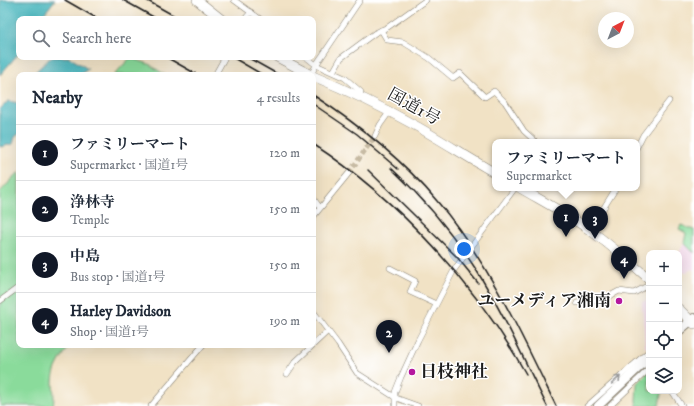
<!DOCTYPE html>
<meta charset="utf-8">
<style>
:root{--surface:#fff;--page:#f2f2f3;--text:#1f2937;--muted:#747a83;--line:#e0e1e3;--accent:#111827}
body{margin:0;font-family:"IM FELL DW Pica","Noto Serif JP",serif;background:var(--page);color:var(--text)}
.controls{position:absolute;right:12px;bottom:12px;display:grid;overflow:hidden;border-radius:8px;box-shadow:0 4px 16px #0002}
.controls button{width:36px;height:36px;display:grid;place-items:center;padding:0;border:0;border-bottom:1px solid var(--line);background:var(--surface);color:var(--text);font:20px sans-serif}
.compass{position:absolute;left:598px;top:12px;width:36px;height:36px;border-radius:50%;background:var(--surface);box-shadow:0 4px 16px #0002;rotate:42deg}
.you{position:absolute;left:464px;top:249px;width:14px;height:14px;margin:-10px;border:3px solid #fff;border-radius:50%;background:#1a73e8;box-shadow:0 0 0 6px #1a73e833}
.badge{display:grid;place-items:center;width:26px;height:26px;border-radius:50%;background:var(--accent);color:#fff;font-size:13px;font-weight:700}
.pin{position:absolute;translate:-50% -33px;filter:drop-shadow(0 1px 2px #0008)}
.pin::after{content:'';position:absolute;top:21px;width:14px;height:12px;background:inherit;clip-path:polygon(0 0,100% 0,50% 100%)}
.popup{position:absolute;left:492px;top:139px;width:148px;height:52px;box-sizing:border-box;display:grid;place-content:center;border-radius:8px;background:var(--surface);filter:drop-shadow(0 1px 3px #0005);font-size:13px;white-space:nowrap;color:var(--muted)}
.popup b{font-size:15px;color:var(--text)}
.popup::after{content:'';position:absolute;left:50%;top:100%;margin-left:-8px;border:8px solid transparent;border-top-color:var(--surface)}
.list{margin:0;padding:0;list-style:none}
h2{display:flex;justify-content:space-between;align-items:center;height:52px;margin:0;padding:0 16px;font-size:17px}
h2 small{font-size:13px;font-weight:400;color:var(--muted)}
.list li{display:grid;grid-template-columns:26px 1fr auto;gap:12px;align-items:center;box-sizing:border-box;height:56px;padding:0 16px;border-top:1px solid var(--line)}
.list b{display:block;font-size:15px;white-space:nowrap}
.list p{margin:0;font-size:13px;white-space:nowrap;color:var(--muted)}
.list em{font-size:13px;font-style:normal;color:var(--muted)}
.icon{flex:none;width:22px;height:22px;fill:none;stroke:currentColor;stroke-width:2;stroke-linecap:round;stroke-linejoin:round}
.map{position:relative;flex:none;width:694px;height:406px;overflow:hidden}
.search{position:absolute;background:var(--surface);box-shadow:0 4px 16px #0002;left:16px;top:16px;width:300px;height:44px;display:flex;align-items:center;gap:10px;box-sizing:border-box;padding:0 14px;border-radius:8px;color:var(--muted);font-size:15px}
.panel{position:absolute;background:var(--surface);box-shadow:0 4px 16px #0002;left:16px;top:72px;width:300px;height:276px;border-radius:8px}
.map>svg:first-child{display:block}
</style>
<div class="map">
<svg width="694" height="406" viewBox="0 0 694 406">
<rect width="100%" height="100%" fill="#fff"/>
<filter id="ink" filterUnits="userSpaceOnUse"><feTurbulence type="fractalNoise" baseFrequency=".025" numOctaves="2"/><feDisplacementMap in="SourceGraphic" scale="8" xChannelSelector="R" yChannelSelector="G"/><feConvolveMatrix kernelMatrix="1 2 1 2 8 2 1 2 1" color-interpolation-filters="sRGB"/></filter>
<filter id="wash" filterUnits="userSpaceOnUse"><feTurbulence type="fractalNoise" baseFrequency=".012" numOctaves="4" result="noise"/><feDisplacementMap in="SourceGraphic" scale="16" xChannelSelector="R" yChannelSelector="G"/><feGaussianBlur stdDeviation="0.9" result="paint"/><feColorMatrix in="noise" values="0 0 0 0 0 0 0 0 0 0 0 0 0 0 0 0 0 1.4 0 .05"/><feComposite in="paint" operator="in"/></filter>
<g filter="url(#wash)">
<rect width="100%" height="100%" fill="#f1e2c5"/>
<g fill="#f0d0e5">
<path d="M 684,243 L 694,253 L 694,271 L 692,269 L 685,273 L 679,268 L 679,253 Z"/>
<path d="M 649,299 L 649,345 L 647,347 L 645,347 L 642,302 Z"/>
</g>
<g fill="#8adb9b" stroke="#537c5c">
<path d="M 130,58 L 149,64 L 165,75 L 114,75 Z"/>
<path d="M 19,172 L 19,345 L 71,345 C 62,356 54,367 53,381 C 53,390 55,397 53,406 L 0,406 L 0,192 Z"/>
<path d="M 681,225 L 694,230 L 694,253 L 684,243 L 686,233 L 679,229 Z"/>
<path d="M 649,371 L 649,391 L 662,391 L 661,394 L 659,406 L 637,406 L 636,401 L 637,383 Z"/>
</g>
<g fill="#46b6bd" stroke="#31696c">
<path d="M 0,0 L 55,0 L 40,19 L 19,19 L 19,53 L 0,75 Z"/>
<path d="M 51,57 L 69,57 L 88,69 L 80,75 L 32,75 Z"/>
<path d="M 8,101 L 19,103 L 19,134 L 15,137 L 13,144 L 0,147 L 0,109 Z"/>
</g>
</g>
<g filter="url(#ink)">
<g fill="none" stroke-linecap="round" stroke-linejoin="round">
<path stroke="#c6baa3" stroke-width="5" stroke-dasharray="5 2.5" stroke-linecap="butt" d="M 349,173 L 375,136"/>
<defs>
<g id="minor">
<path d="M 234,0 L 260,19"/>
<path d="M 245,19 L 251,12"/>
<path d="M 381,30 L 387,40 L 403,42 L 429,58 L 453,78 L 460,73 L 485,97 L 494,91 L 505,102 L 524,131 L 536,142"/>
<path d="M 306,57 L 316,65 L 345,78 L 361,92 L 359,96"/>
<path d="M 333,72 L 341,58 L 375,33 L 388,27 L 426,0"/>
<path d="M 215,75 L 225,57"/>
<path d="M 311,75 L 316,65 L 360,0"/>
<path d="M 375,136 L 380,125 L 390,111"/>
<path d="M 637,147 L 643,135 L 669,101"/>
<path d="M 313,198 L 320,208"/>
<path d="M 313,217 L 349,173"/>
<path d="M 590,230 L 616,188"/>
<path d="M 390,268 L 415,281 L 410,292 L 436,304"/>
<path d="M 0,301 L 19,287"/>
<path d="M 577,303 L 608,297 L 619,291 L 634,293 L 649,285"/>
<path d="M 313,311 L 338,344 L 357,373 L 396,398 L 418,406"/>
<path d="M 287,374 L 295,362 L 328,331"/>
<path d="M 672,391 L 682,406"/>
<path d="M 151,406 L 203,345"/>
<path d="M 395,406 L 395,392 L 401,377 L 418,340 L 454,270 L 515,188"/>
<path d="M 587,406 L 649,351"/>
<path d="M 610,406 L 649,369"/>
</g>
<g id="primary">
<path d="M 679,331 L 694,318"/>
<path d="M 598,406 L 649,358"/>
</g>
<g id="trunk">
<path d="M 197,0 L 221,19"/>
<path d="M 277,57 L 311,75"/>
<path d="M 313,76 C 349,91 384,108 418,127 C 444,142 469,158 495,173"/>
<path d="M 520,188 C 544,202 569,215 591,231 C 612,246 630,262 649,279"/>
<path d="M 679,309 L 694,324"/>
</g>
</defs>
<use href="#minor" stroke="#867f70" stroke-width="6"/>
<use href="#primary" stroke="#867f70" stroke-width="10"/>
<use href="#trunk" stroke="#867f70" stroke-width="10"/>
<use href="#minor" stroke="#fff" stroke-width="5"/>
<use href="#primary" stroke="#fff" stroke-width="8"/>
<use href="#trunk" stroke="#fff" stroke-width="9"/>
<g stroke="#1c1c1c" stroke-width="1.5">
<path d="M 65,0 L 98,19"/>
<path d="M 123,0 L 157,19"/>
<path d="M 146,0 L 180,19"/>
<path d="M 166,57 L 198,75"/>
<path d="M 232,57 L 263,75"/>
<path d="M 247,57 L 279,75"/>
<path d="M 313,95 C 359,125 402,159 437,201 C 488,261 522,336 556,406"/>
<path d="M 313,104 L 357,134 L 398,169"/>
<path d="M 313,144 C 398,199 477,286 526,374"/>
<path d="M 391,168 C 423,198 451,231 475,268 C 503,312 524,360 547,406"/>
<path d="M 368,170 L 457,257 L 478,283"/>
</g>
</g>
<defs><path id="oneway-shaft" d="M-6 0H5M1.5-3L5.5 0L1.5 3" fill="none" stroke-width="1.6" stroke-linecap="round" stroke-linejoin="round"/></defs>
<use stroke="#999" href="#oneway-shaft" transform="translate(616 380) rotate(-42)"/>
</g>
<g fill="#b5179e" stroke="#fff" stroke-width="1.5">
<circle cx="619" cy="301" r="4"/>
<circle cx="412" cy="372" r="4"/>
</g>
<g text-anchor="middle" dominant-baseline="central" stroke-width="3" stroke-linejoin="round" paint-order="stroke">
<g font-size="17" fill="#1c1c1c" stroke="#fff">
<text transform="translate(414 107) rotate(29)">国道1号</text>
</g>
<g font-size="17" font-weight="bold" fill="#1c1c1c" stroke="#fff" text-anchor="end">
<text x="611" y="301">ユーメディア湘南</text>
<text x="420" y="372" text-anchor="start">日枝神社</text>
</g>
</g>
</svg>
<div class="controls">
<button>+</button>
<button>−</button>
<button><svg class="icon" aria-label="locate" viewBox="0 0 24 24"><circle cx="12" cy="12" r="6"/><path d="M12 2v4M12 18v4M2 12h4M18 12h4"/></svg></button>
<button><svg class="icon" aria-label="layers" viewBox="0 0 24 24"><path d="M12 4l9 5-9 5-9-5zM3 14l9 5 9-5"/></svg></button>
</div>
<svg class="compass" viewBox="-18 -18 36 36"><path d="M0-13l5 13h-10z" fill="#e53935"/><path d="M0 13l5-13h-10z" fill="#747a83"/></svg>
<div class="you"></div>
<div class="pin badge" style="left:566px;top:237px">1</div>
<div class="popup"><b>ファミリーマート</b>Supermarket</div>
<div class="pin badge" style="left:389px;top:353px">2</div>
<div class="pin badge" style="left:595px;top:239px">3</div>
<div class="pin badge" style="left:624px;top:279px">4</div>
<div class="search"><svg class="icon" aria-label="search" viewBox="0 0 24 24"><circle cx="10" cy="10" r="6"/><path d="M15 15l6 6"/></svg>Search here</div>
<section class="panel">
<h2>Nearby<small>4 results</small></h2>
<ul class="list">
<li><span class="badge">1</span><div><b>ファミリーマート</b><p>Supermarket · 国道1号</p></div><em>120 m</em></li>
<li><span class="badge">2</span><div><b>浄林寺</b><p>Temple</p></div><em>150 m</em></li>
<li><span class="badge">3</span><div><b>中島</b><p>Bus stop · 国道1号</p></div><em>150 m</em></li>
<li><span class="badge">4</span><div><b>Harley Davidson</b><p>Shop · 国道1号</p></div><em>190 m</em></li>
</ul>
</section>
</div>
